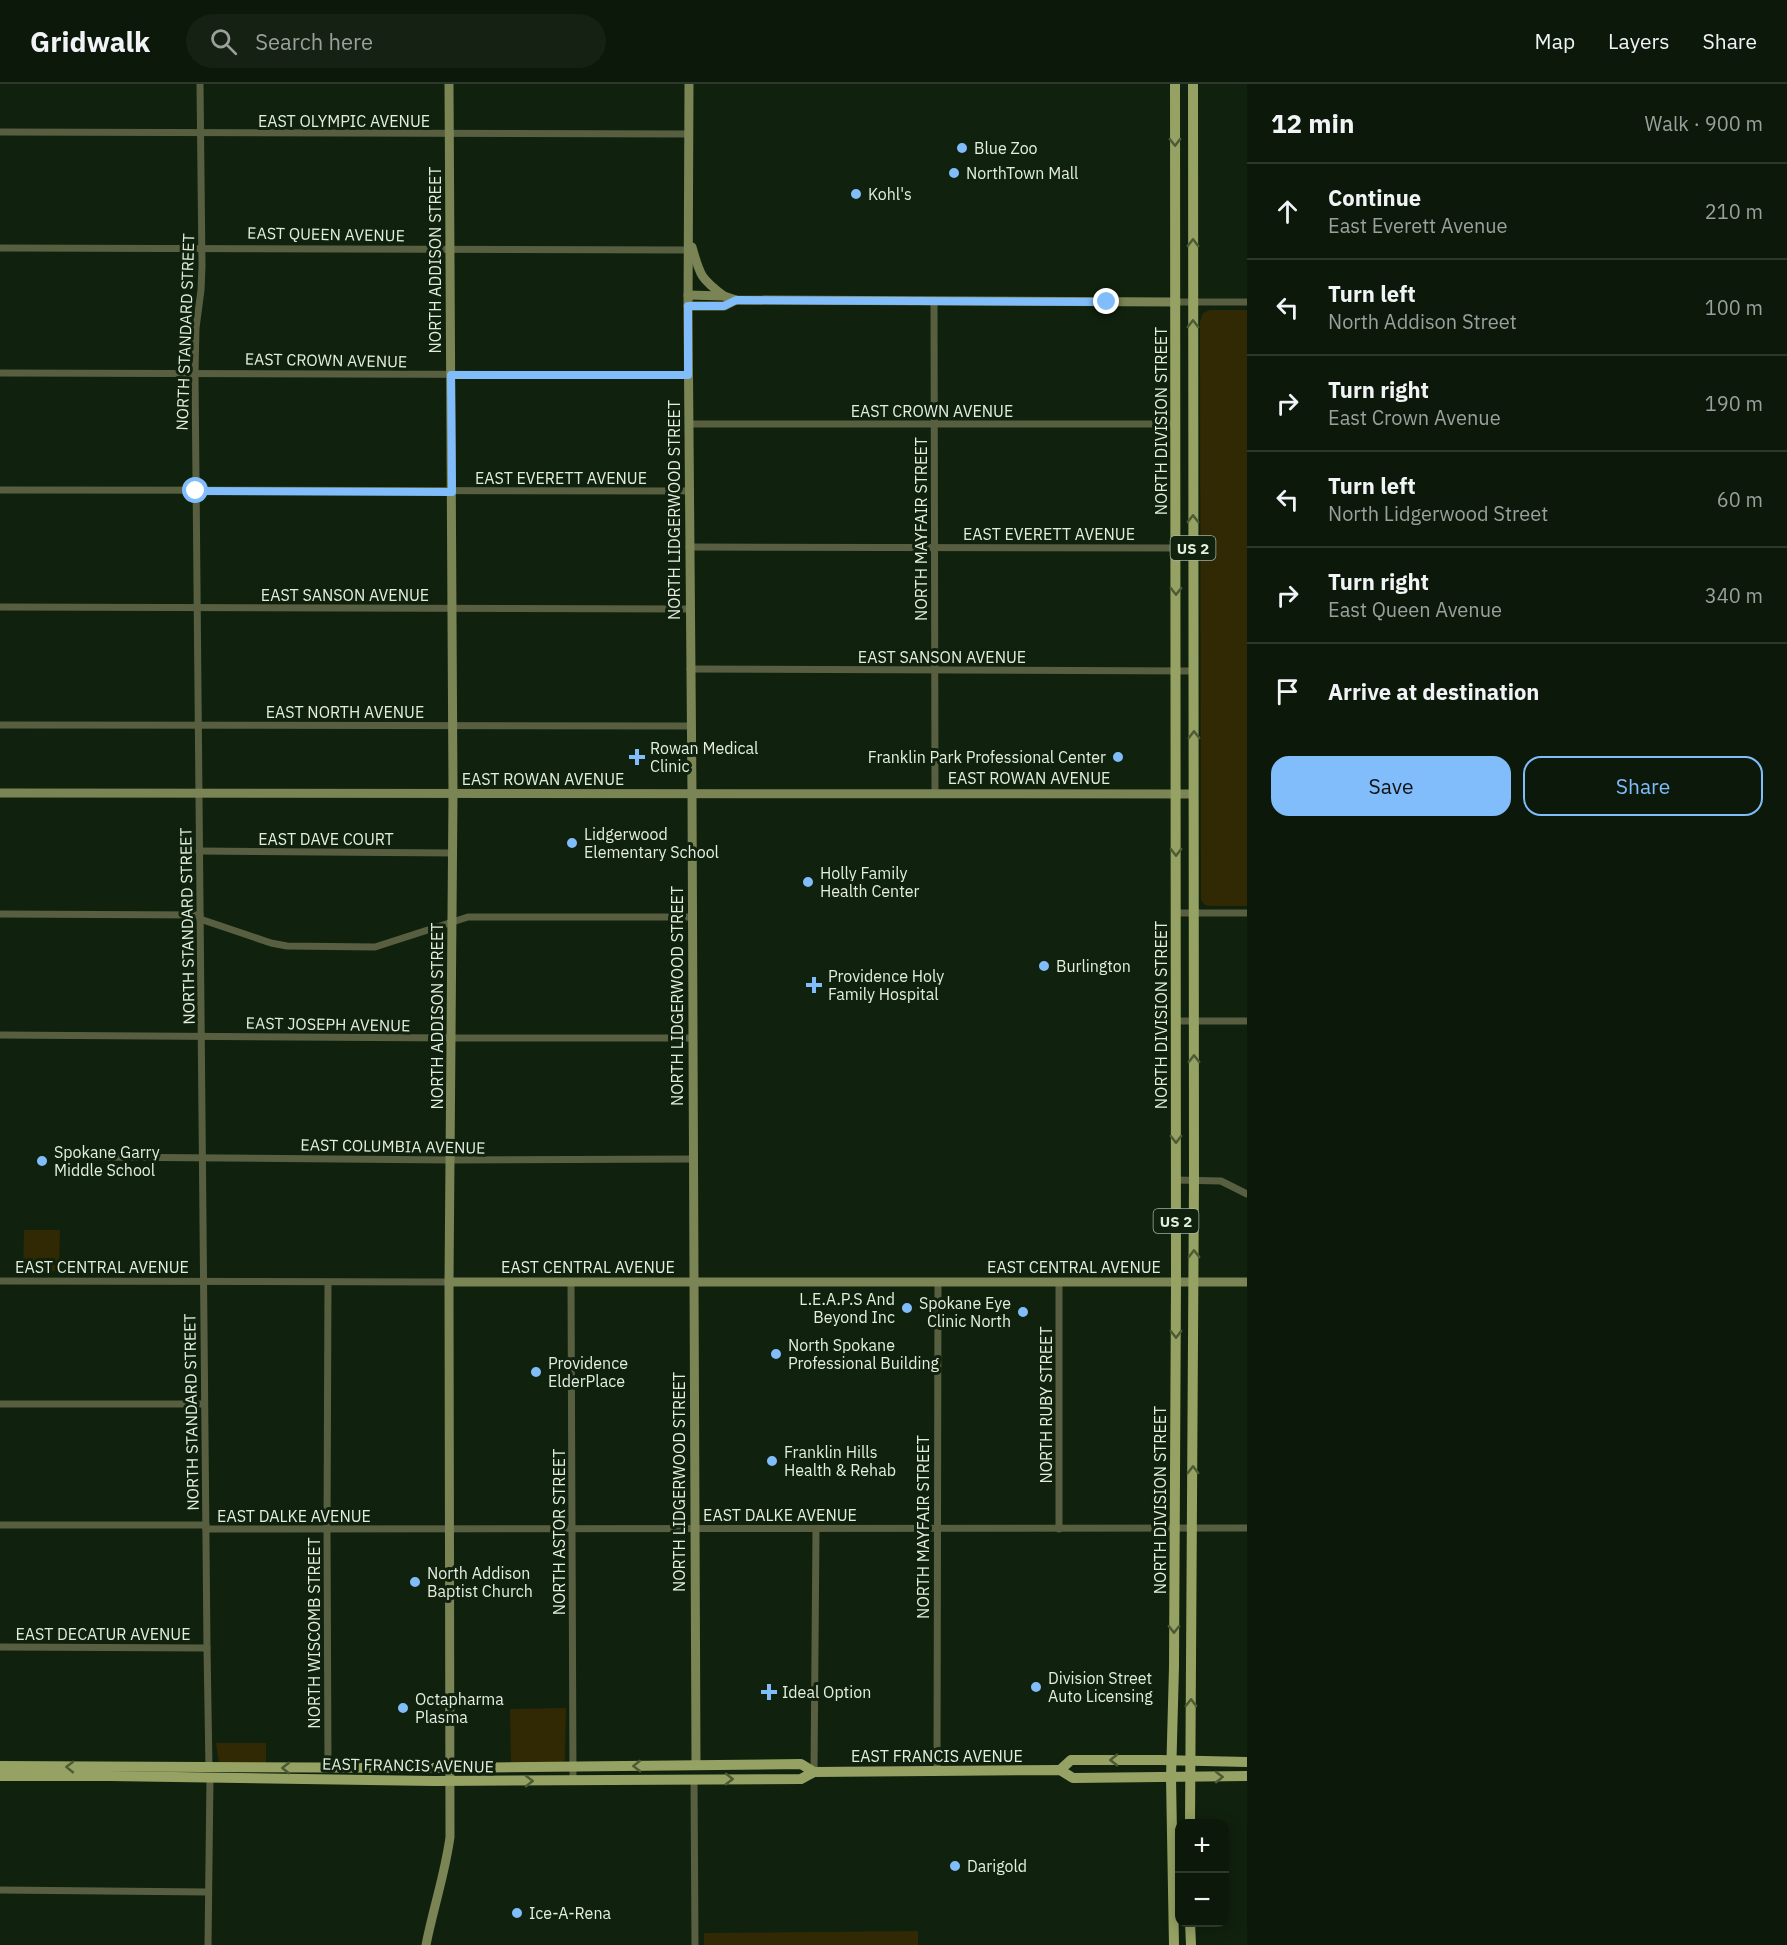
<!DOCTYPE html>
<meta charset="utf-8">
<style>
:root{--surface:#0c190a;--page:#152213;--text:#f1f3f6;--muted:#9aa09c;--line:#2c382b;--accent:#80bdfa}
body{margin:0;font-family:"IBM Plex Sans",sans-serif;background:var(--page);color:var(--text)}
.controls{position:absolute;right:18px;bottom:18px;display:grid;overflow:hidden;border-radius:12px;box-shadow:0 3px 15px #0003}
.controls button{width:54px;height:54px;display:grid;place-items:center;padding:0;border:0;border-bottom:2px solid var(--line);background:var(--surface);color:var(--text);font:30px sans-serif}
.stop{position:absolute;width:18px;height:18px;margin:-14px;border:4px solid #80bdfa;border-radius:50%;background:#fff}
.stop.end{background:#80bdfa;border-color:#fff;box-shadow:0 2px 6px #0008}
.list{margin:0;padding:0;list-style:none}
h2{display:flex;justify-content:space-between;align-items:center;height:78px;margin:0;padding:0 24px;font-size:26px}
h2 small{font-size:20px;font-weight:400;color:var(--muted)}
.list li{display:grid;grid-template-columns:39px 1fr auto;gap:18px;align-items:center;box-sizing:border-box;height:96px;padding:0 24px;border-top:2px solid var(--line)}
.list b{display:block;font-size:22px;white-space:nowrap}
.list p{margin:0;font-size:20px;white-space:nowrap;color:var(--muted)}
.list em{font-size:20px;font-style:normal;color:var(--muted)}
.actions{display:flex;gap:12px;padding:18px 24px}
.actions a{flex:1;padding:14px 0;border:2px solid var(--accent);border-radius:18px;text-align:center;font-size:21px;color:var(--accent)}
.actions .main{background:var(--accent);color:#111}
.icon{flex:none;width:33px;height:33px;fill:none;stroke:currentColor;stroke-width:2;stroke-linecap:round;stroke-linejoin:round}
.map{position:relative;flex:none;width:1247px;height:1861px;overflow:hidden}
header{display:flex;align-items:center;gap:36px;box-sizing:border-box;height:84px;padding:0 30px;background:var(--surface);border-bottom:2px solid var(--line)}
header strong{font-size:28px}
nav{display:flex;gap:33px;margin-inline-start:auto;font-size:21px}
.search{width:420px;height:54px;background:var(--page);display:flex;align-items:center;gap:15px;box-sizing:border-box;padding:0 21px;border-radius:33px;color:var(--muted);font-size:22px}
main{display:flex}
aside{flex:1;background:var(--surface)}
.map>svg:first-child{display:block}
</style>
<header>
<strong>Gridwalk</strong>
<div class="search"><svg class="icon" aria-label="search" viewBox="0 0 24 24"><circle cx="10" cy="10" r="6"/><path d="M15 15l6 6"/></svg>Search here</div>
<nav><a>Map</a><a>Layers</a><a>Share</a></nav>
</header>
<main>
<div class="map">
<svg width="1247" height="1861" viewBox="0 0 1247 1861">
<rect width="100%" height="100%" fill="#10210d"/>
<g fill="#312904">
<path d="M 1210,226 L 1247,226 L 1247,822 L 1210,822 L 1205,821 L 1201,816 L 1200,237 L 1203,229 Z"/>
<path d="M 24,1146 L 60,1146 L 59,1187 L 23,1186 Z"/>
<path d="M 566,1624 L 565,1676 L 563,1678 L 511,1680 L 510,1625 Z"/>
<path d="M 216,1659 L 266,1659 L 266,1679 L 219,1679 Z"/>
<path d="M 918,1847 L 918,1861 L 704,1861 L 704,1849 Z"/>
</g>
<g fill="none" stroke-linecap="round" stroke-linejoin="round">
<g stroke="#585f41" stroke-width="7">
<path d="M 200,0 L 202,182 L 201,206 L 196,244 L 195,289 L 207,1564 L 209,1684"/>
<path d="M 0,48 L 689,50"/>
<path d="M 0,164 L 688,166"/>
<path d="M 934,217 L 935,710"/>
<path d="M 1176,218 L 1247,218"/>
<path d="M 0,289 L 688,291"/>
<path d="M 689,340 L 1176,340"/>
<path d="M 0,406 L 689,407"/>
<path d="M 689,463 L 1193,464"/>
<path d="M 0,523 L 690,525"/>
<path d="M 690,585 L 1193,587"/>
<path d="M 0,641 L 690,642"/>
<path d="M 199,767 L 453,769"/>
<path d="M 1176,829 L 1247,829"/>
<path d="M 0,830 L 200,831"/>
<path d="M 200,835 L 271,859 L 287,862 L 375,863 L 468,833 L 692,833"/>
<path d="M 1176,937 L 1247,937"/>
<path d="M 0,951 L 452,954 L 693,954"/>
<path d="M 92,1073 L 450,1076 L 694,1075"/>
<path d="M 1176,1096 L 1221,1097 L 1247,1110"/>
<path d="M 0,1197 L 449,1198"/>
<path d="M 328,1198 L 327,1445 L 328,1684"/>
<path d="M 571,1198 L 573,1697"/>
<path d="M 0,1320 L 204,1320"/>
<path d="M 0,1441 L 206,1441"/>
<path d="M 206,1445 L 1247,1444"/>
<path d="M 1059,1445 L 1059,1198"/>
<path d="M 0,1563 L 207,1564"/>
<path d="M 814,1688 L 816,1445"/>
<path d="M 937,1688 L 938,1198"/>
<path d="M 694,1695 L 695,1861"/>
<path d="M 0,1806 L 208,1808"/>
<path d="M 208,1861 L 210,1694"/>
</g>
<g stroke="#7a8454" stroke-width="9">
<path d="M 689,0 L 688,229 L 692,710 L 696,1680"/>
<path d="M 692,163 C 700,191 700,194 724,212"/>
<path d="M 688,211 L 724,212 L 736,216 L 1176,218"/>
<path d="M 688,222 L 724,222 L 736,216"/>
<path d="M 0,709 L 1193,710"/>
<path d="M 449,1198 L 1247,1198"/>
<path d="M 426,1861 C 433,1825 445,1790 450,1753 L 449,1198 L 453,710 L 449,0"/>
</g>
<g stroke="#95a263" stroke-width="10">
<path d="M 0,1682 L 450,1684 L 801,1680 L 814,1688 L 1060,1686 L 1073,1694 L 1247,1692"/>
<path d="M 1060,1686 L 1071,1676 L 1160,1676 L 1247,1678"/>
<path d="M 0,1692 L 109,1692 L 434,1697 L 801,1695 L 814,1688"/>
<path d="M 1190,1740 L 1194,1096 L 1193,0"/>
<path d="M 1190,1838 L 1191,1861"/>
<path d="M 1174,1861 L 1171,1694 L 1174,1583 L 1176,1198 L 1175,0"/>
</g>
</g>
<defs><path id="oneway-chevron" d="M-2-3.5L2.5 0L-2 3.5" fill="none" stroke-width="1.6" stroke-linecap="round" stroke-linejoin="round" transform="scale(1.5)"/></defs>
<g stroke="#4c5b34">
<use href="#oneway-chevron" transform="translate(1175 58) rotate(89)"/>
<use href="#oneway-chevron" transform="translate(1193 159) rotate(-90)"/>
<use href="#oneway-chevron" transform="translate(1193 240) rotate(-90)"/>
<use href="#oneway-chevron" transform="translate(1193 435) rotate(-90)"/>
<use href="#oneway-chevron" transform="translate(1176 507) rotate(90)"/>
<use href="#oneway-chevron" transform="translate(1194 651) rotate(-90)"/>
<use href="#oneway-chevron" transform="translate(1176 768) rotate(90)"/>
<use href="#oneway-chevron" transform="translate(1194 975) rotate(-90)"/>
<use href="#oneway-chevron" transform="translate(1176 1055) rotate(90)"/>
<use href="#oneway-chevron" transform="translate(1194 1170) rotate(-90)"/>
<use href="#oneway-chevron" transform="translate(1176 1250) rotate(90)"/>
<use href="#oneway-chevron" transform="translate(1193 1386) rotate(-90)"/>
<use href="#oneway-chevron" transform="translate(1174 1545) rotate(91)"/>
<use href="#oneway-chevron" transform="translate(1191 1619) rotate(-89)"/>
<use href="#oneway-chevron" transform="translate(1114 1676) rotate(180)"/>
<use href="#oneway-chevron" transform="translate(637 1682) rotate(179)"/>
<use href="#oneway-chevron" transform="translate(70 1683) rotate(-179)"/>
<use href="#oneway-chevron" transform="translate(286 1684) rotate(180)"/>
<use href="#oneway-chevron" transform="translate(1219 1693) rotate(-1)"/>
<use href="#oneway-chevron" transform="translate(729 1695)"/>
<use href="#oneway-chevron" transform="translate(529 1697)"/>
</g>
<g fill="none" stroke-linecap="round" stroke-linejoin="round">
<path stroke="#80bdfa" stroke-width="8" d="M 196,407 L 452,408 L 451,291 L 688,291 L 688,222 L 724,222 L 736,216 L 1107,218"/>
</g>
<g fill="#80bdfa" stroke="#10210d" stroke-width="2">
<circle cx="962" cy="64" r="6"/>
<circle cx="954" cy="89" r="6"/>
<circle cx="856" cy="110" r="6"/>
<path d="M634 664h6v6h6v6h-6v6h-6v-6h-6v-6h6z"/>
<circle cx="1118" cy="673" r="6"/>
<circle cx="572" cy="759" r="6"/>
<circle cx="808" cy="798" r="6"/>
<circle cx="1044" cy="882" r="6"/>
<path d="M811 892h6v6h6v6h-6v6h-6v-6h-6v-6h6z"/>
<circle cx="42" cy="1077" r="6"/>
<circle cx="907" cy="1224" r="6"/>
<circle cx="1023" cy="1228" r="6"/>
<circle cx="776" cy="1270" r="6"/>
<circle cx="536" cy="1288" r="6"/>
<circle cx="772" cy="1377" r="6"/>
<circle cx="415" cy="1498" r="6"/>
<circle cx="1036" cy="1603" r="6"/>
<path d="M766 1599h6v6h6v6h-6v6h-6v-6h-6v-6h6z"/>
<circle cx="403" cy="1624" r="6"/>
<circle cx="955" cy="1782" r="6"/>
<circle cx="517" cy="1829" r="6"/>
</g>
<g text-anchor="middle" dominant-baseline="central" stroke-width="6" stroke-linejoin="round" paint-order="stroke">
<g fill="#10210d" stroke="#a4b0a1" stroke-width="1.5">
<rect x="1170.5" y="452" width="45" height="24" rx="4.5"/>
<rect x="1153.5" y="1125" width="45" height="24" rx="4.5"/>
</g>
<g font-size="15" font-weight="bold" fill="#e3eee0">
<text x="1193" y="464">US 2</text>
<text x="1176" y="1137">US 2</text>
</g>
<g font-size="16" fill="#e3eee0" stroke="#10210d">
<text x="344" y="37">EAST OLYMPIC AVENUE</text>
<text transform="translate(326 150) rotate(1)">EAST QUEEN AVENUE</text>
<text transform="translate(435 176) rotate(-90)">NORTH ADDISON STREET</text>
<text transform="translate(185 248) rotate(-88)">NORTH STANDARD STREET</text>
<text transform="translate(326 276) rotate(1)">EAST CROWN AVENUE</text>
<text x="932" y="327">EAST CROWN AVENUE</text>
<text transform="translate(1161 337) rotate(-90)">NORTH DIVISION STREET</text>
<text x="561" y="394">EAST EVERETT AVENUE</text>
<text transform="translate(674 426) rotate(-90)">NORTH LIDGERWOOD STREET</text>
<text transform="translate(921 445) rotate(-90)">NORTH MAYFAIR STREET</text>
<text x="1049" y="450">EAST EVERETT AVENUE</text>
<text x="345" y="511">EAST SANSON AVENUE</text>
<text x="942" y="573">EAST SANSON AVENUE</text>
<text x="345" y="628">EAST NORTH AVENUE</text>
<text x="1029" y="694">EAST ROWAN AVENUE</text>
<text x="543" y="695">EAST ROWAN AVENUE</text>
<text x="326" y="755">EAST DAVE COURT</text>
<text transform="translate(187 842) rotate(-91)">NORTH STANDARD STREET</text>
<text transform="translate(677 912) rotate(-90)">NORTH LIDGERWOOD STREET</text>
<text transform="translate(1161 931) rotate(-90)">NORTH DIVISION STREET</text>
<text transform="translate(437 932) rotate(-90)">NORTH ADDISON STREET</text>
<text transform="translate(328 940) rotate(1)">EAST JOSEPH AVENUE</text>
<text transform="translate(393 1062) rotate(1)">EAST COLUMBIA AVENUE</text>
<text x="102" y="1183">EAST CENTRAL AVENUE</text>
<text x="588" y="1183">EAST CENTRAL AVENUE</text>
<text x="1074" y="1183">EAST CENTRAL AVENUE</text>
<text transform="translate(1046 1321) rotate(-90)">NORTH RUBY STREET</text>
<text transform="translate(191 1328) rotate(-91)">NORTH STANDARD STREET</text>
<text transform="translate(679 1398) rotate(-90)">NORTH LIDGERWOOD STREET</text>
<text transform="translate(1160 1416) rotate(-90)">NORTH DIVISION STREET</text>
<text x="780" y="1431">EAST DALKE AVENUE</text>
<text x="294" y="1432">EAST DALKE AVENUE</text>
<text transform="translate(923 1443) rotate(-90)">NORTH MAYFAIR STREET</text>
<text transform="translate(559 1448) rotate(-90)">NORTH ASTOR STREET</text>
<text transform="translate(314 1549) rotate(-90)">NORTH WISCOMB STREET</text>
<text x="103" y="1550">EAST DECATUR AVENUE</text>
<text x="937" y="1672">EAST FRANCIS AVENUE</text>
<text transform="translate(408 1681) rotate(1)">EAST FRANCIS AVENUE</text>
</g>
<g font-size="16" fill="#e3eee0" stroke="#10210d" text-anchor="start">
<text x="974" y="64">Blue Zoo</text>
<text x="966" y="89">NorthTown Mall</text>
<text x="868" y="110">Kohl's</text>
<text x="650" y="664">Rowan Medical<tspan x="650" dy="18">Clinic</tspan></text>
<text x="1106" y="673" text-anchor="end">Franklin Park Professional Center</text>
<text x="584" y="750">Lidgerwood<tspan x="584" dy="18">Elementary School</tspan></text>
<text x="820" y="789">Holly Family<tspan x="820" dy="18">Health Center</tspan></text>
<text x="1056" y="882">Burlington</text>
<text x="828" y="892">Providence Holy<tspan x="828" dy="18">Family Hospital</tspan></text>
<text x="54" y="1068">Spokane Garry<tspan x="54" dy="18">Middle School</tspan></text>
<text x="895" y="1215" text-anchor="end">L.E.A.P.S And<tspan x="895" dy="18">Beyond Inc</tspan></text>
<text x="1011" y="1219" text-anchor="end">Spokane Eye<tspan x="1011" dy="18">Clinic North</tspan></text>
<text x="788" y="1261">North Spokane<tspan x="788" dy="18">Professional Building</tspan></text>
<text x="548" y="1279">Providence<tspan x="548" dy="18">ElderPlace</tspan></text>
<text x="784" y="1368">Franklin Hills<tspan x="784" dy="18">Health &amp; Rehab</tspan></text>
<text x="427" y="1489">North Addison<tspan x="427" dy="18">Baptist Church</tspan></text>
<text x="1048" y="1594">Division Street<tspan x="1048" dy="18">Auto Licensing</tspan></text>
<text x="782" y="1608">Ideal Option</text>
<text x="415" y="1615">Octapharma<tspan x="415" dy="18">Plasma</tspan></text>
<text x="967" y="1782">Darigold</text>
<text x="529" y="1829">Ice-A-Rena</text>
</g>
</g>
</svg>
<div class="controls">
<button>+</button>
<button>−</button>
</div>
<div class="stop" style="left:196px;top:407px"></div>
<div class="stop end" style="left:1107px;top:218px"></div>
</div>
<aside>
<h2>12 min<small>Walk · 900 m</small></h2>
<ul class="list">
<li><svg class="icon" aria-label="ahead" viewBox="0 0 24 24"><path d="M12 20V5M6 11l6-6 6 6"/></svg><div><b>Continue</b><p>East Everett Avenue</p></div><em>210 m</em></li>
<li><svg class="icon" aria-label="left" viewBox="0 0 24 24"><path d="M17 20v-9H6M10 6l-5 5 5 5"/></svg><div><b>Turn left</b><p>North Addison Street</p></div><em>100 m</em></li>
<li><svg class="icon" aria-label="right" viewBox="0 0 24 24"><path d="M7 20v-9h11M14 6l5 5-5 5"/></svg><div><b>Turn right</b><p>East Crown Avenue</p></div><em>190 m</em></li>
<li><svg class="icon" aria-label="left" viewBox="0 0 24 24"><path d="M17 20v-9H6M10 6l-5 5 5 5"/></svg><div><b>Turn left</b><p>North Lidgerwood Street</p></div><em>60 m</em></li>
<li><svg class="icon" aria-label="right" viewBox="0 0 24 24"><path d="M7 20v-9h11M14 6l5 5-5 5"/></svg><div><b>Turn right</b><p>East Queen Avenue</p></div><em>340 m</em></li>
<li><svg class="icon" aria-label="arrive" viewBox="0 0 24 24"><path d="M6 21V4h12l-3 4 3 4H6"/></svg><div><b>Arrive at destination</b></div></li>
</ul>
<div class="actions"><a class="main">Save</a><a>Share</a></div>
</aside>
</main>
